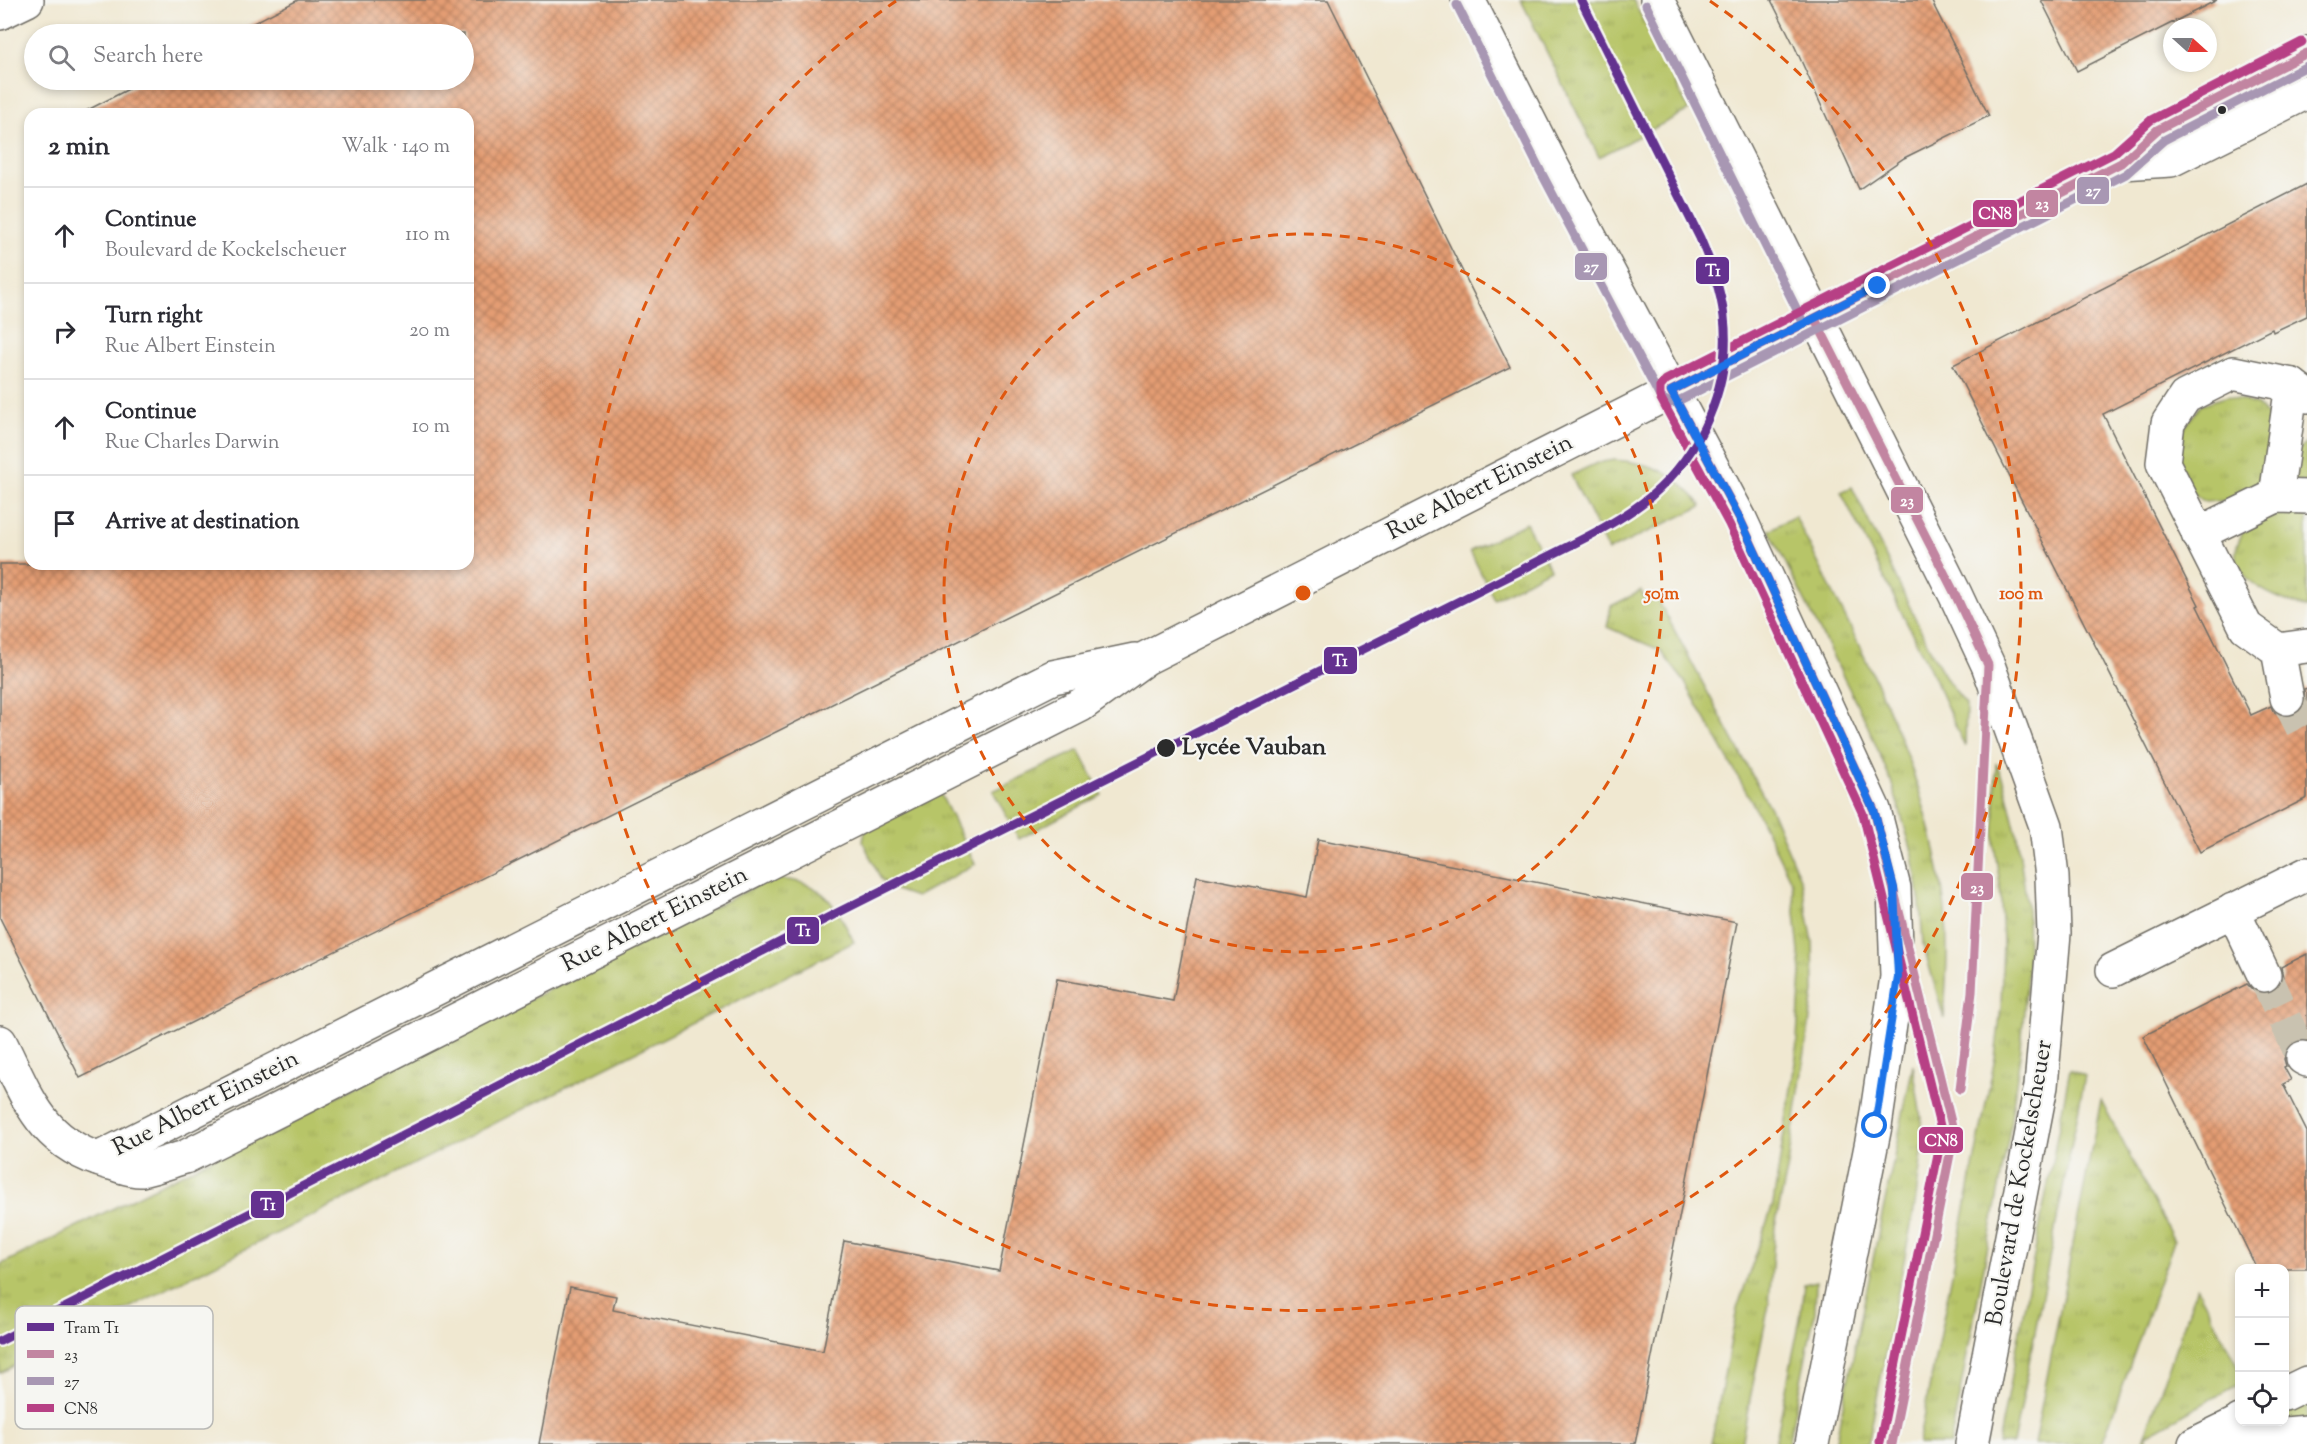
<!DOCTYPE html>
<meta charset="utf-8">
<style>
:root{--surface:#fff;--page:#f7f7f7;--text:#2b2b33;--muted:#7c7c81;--line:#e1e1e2}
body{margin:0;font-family:"Sorts Mill Goudy",serif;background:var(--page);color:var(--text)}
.controls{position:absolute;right:18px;bottom:18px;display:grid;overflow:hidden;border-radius:12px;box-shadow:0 3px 9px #0003}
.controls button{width:54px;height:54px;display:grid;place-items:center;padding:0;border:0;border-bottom:2px solid var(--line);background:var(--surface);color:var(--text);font:30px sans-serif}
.compass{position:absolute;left:2163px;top:18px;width:54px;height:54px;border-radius:50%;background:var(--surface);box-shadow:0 3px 9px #0003;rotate:111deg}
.stop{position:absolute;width:18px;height:18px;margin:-14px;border:4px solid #1a73e8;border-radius:50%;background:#fff}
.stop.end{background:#1a73e8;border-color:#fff;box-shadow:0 2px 6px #0008}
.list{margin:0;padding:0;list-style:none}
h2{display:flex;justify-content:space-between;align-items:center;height:78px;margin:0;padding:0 24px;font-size:26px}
h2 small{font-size:20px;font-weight:400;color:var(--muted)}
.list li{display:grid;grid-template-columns:39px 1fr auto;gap:18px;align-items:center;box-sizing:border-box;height:96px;padding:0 24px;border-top:2px solid var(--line)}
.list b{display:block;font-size:22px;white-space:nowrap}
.list p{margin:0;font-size:20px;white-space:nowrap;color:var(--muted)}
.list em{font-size:20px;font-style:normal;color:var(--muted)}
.icon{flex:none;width:33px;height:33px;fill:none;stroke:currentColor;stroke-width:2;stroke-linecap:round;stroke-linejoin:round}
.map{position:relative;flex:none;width:2307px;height:1444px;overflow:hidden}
.search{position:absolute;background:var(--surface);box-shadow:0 3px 9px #0003;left:24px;top:24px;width:450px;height:66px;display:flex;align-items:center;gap:15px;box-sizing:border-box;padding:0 21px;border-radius:33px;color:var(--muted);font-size:22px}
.panel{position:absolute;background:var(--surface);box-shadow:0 3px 9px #0003;left:24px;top:108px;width:450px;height:462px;border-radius:18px}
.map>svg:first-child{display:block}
</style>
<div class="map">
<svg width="2307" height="1444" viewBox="0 0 2307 1444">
<defs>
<pattern id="grass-tufts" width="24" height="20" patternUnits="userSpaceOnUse" patternTransform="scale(1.5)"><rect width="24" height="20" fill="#b7c567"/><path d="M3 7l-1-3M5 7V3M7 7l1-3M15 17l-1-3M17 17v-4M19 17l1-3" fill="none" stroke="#9ea95a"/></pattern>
<pattern id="building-cross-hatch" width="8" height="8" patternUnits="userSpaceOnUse" patternTransform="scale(1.5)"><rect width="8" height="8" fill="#e49d73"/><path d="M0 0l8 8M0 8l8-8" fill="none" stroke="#b9805f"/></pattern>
</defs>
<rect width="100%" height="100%" fill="#f6f6f2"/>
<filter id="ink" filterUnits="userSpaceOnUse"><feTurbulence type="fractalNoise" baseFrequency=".0167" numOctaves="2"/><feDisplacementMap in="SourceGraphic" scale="12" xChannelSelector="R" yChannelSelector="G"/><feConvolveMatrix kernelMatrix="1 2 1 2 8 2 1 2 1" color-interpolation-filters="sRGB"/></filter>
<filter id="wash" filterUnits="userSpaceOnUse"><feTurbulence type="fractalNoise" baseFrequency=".008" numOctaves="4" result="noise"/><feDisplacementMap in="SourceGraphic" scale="24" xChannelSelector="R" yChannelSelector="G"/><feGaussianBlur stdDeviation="1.35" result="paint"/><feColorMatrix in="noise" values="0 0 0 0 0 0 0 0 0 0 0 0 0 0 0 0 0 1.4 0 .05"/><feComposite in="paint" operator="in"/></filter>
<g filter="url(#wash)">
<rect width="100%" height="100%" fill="#f0e8d1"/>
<g fill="url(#grass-tufts)" stroke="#717849" stroke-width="1.5">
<path d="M 1521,0 L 1633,0 L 1689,110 L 1599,157 Z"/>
<path d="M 2228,396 L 2257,405 L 2276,426 L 2262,484 L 2231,500 L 2205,502 L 2184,486 L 2178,462 L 2183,429 L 2202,404 Z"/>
<path d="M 2307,443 L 2307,484 L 2295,481 L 2288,470 L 2295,452 Z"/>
<path d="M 1614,460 C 1655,463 1677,474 1702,506 L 1608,551 L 1571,475 L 1597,463 Z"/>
<path d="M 1852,487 L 1934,657 L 1948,681 L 1966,704 L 1965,747 L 1931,671 L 1841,492 Z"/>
<path d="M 2307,509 L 2307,608 C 2284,601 2246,588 2237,562 C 2232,550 2241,537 2246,526 L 2283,511 Z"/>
<path d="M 1795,516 C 1856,642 1930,768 1945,910 C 1949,946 1946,982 1944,1019 L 1923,944 L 1920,903 L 1913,855 L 1891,781 L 1866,722 L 1769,530 Z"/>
<path d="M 1526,523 L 1550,569 L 1494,599 L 1470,551 Z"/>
<path d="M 1641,591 L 1647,602 L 1657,598 L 1773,814 L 1801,881 L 1813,942 L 1814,992 L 1787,1171 L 1775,1226 L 1769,1304 L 1741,1444 L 1711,1444 L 1737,1309 L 1773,1204 L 1796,1056 L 1801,972 L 1792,883 L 1751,800 L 1684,681 L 1660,650 L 1607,627 L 1611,606 Z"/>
<path d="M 1079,750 L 1102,795 L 1019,839 L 993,791 Z"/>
<path d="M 1996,763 L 2004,782 L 2017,836 L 2027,904 L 2028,964 L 2021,1047 L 2008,1141 L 1950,1444 L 1918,1444 L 1995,1058 L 2001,1007 L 2003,941 L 2000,885 L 1994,844 Z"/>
<path d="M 940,793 L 975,864 L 916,897 L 890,888 L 881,879 L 863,842 L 865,831 Z"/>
<path d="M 770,879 C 821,878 833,900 854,942 L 0,1373 L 0,1265 Z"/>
<path d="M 1913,1065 L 1924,1138 L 1915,1205 L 1868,1444 L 1835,1444 Z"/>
<path d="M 2070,1069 L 2085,1076 L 2013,1444 L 1998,1444 Z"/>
<path d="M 2101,1100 L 2174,1241 L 2102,1444 L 2034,1444 Z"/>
<path d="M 1816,1281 L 1815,1312 L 1788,1444 L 1775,1444 L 1800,1319 L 1804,1284 Z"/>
<path d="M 2197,1287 L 2239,1369 L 2239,1384 L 2145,1436 L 2148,1444 L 2142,1444 Z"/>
<path d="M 2307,1394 L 2307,1421 L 2284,1422 L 2285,1402 Z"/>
</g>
<g id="blocks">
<g fill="url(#building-cross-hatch)">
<path d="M 298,0 L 1328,0 L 1510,367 L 80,1078 L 0,918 L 0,564 L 468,564 L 468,114 L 80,114 L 146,80 L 464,80 L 464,34 L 232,34 Z"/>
<path d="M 1771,0 L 1931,0 L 1989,116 L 1904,158 L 1859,189 L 1794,45 Z"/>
<path d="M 2041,0 L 2217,0 L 2077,71 Z"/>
<path d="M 2307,184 L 2307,316 L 2273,332 L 2272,329 L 2103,414 L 2199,605 L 2197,606 L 2251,715 L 2271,706 L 2273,711 L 2281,716 L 2291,716 L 2299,713 L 2305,704 L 2304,689 L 2307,688 L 2307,798 L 2200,852 L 1953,365 Z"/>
<path d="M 1318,839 L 1737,922 L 1635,1444 L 539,1444 L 570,1287 L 616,1296 L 613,1310 L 823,1351 L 844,1241 L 999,1271 L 1057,979 L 1173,1001 L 1197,876 L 1307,897 Z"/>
<path d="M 2307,954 L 2307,1040 L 2293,1042 L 2287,1049 L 2284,1059 L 2286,1066 L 2284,1067 L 2291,1080 L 2283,1084 L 2307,1132 L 2307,1269 L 2257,1269 L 2143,1036 L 2247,984 L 2254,991 L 2262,994 L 2273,992 L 2280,985 L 2283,977 L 2281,967 Z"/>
</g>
</g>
</g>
<g filter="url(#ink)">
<use href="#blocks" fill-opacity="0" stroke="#706d65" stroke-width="1.5"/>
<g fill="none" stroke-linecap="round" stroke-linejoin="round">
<g stroke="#c9c2b0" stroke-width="33" stroke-dasharray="33 16" stroke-linecap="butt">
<path d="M 2287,698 L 2307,737"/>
<path d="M 2264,975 L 2303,1058"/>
</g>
<defs>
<g id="street">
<path d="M 2121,163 L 2171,160 L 2307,92"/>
<path d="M 2307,396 L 2292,385 L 2233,373 L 2185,397 L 2168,423 L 2163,463 L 2246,627 L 2278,650 L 2307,646"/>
<path d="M 2276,496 L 2292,385"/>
<path d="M 2198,534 L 2276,496 L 2307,497"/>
<path d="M 2278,650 L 2287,698"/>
<path d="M 2233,910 L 2264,975"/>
<path d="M 2113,970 L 2307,874"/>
<path d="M 0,1042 C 29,1100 41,1144 110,1163 C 119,1165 132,1171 141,1170 C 156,1167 171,1161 185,1157 L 1081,705 L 1146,658 L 2121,163 L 2157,130 L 2307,53"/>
<path d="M 2303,1058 L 2307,1060"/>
<path d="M 98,1159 L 1053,677 L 1135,660"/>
<path d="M 2284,1394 L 2307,1383"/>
<path d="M 2240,1421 L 2238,1423 L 2239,1432 L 2255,1437 L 2307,1432"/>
<path d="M 2195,1444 L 2238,1423"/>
</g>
<path id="secondary" d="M 0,13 L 27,0"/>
<g id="primary">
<path d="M 1468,0 L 1552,166 L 1740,519 L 1874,810 L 1894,888 L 1897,977 L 1875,1126 L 1812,1444"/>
<path d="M 1657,0 L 1955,594 L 1988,665 L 2046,826 L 2052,877 L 2054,933 L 2041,1086 L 1972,1444"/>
</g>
</defs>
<use href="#street" stroke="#706d65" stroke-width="36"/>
<use href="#secondary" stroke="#706d65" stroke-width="36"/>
<use href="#primary" stroke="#706d65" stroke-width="36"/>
<use href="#street" stroke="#fff" stroke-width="33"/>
<use href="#secondary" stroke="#fff" stroke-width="33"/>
<use href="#primary" stroke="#fff" stroke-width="33"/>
<defs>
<g id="bus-1">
<path d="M 1815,319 L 1955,594 L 1988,665 L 1972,992 L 1960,1089"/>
<path d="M 1892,1444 L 1954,1134 L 1874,810 L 1740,519 L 1671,391 L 2121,163 L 2157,130 L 2307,53"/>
</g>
<g id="bus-2">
<path d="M 1457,5 L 1541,172 L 1660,397 L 1670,403 L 1676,402 L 2126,174 L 2164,140 L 2307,66"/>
<path d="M 1646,5 L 1804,324"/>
</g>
<path id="bus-3" d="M 1880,1442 L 1942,1134 L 1863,814 L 1729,524 L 1660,397 L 1660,387 L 1666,380 L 2114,153 L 2151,120 L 2302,42"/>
</defs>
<use href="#bus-1" stroke="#f6f6f2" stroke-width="14"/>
<use href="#bus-2" stroke="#f6f6f2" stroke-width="14"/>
<use href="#bus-3" stroke="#f6f6f2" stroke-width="14"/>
<use href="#bus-1" stroke="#c285a1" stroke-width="9"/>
<use href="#bus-2" stroke="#a897b3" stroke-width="9"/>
<use href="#bus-3" stroke="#b74185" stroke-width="9"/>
<defs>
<path id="tram-1" d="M 0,1341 L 839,912 L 1575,543 C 1601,530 1627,516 1650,497 C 1701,454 1732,385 1724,317 C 1721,290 1711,264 1700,238 L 1581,0"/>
</defs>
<use href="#tram-1" stroke="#f6f6f2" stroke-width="14"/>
<use href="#tram-1" stroke="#64318f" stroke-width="9"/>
</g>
</g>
<g fill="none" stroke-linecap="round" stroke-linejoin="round" filter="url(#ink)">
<path stroke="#1a73e8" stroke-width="8" d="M 1875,1126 L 1898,977 L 1894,888 L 1874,810 L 1740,519 L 1671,391 L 1878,286"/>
</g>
<g fill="none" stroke="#df570e" stroke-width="3" stroke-dasharray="10 8">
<circle cx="1303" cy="593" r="359"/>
<path d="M1710 1A718 718 0 1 1 896 1"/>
</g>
<g fill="#2b2b2b" stroke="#f6f6f2" stroke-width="2">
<circle cx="2222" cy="110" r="5"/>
<circle cx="1166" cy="748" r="10"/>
</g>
<g text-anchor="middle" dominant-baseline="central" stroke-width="4.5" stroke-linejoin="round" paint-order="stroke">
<g font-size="24" fill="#2b2b2b" stroke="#f6f6f2">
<text transform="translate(1480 488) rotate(-27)">Rue Albert Einstein</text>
<text transform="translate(655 920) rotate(-27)">Rue Albert Einstein</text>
<text transform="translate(206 1104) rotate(-27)">Rue Albert Einstein</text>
<text transform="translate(2020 1183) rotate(-80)">Boulevard de Kockelscheuer</text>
</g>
<g font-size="24" font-weight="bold" fill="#2b2b2b" stroke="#f6f6f2" text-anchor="start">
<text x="1182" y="748">Lycée Vauban</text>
</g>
</g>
<rect x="15" y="1306" width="198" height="123" rx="9" fill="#f6f6f2" stroke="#b9b9b6" stroke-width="1.5"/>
<rect x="27" y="1323" width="27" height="8" fill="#64318f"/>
<rect x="27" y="1350" width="27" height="8" fill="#c285a1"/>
<rect x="27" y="1377" width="27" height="8" fill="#a897b3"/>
<rect x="27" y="1404" width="27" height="8" fill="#b74185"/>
<g font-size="16" fill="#2b2b2b">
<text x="64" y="1333">Tram T1</text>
<text x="64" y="1360">23</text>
<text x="64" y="1387">27</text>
<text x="64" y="1414">CN8</text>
</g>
<circle cx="1303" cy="593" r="9" fill="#df570e" stroke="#f6f6f2" stroke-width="3"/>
<g font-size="18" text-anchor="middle" font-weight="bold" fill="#df570e" stroke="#f6f6f2" stroke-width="4.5" stroke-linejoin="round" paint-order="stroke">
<text x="1662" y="599">50 m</text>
<text x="2021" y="599">100 m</text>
</g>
<g stroke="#f6f6f2" stroke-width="2">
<rect x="2076" y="176" width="34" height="29" rx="6" fill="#a897b3"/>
<rect x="2025" y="189" width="34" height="29" rx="6" fill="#c285a1"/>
<rect x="1972" y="199" width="46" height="29" rx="6" fill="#b74185"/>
<rect x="1574" y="252" width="34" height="29" rx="6" fill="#a897b3"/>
<rect x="1695" y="256" width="35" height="29" rx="6" fill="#64318f"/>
<rect x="1890" y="486" width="34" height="28" rx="6" fill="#c285a1"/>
<rect x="1323" y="646" width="35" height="29" rx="6" fill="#64318f"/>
<rect x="1960" y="872" width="34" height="29" rx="6" fill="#c285a1"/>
<rect x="786" y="916" width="34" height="29" rx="6" fill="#64318f"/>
<rect x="1918" y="1126" width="46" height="28" rx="6" fill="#b74185"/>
<rect x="250" y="1190" width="35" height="29" rx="6" fill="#64318f"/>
</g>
<g font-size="16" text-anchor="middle" font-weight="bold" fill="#fff">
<text x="2093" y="196">27</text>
<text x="2042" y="209">23</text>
<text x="1995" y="219">CN8</text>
<text x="1591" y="272">27</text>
<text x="1713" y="276">T1</text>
<text x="1907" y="506">23</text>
<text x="1340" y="666">T1</text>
<text x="1977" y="893">23</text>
<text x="803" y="936">T1</text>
<text x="1941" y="1146">CN8</text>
<text x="268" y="1210">T1</text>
</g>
</svg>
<div class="controls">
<button>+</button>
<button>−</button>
<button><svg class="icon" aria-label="locate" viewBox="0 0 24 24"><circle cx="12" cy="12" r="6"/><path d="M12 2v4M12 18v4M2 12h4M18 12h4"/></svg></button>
</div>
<svg class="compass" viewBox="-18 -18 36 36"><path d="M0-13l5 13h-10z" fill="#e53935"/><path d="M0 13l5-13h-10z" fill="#7c7c81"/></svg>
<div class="stop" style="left:1875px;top:1126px"></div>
<div class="stop end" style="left:1878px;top:286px"></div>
<div class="search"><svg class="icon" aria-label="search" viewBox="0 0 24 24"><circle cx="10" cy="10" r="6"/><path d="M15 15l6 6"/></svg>Search here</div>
<section class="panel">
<h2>2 min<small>Walk · 140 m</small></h2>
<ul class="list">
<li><svg class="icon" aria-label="ahead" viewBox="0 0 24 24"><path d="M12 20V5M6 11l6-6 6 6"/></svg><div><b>Continue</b><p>Boulevard de Kockelscheuer</p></div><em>110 m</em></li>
<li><svg class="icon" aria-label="right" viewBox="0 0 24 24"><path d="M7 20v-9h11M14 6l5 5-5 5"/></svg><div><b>Turn right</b><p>Rue Albert Einstein</p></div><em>20 m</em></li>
<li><svg class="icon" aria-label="ahead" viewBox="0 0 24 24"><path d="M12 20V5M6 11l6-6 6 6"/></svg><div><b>Continue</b><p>Rue Charles Darwin</p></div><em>10 m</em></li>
<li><svg class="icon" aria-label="arrive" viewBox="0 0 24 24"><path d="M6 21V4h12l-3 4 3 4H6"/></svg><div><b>Arrive at destination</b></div></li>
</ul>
</section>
</div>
